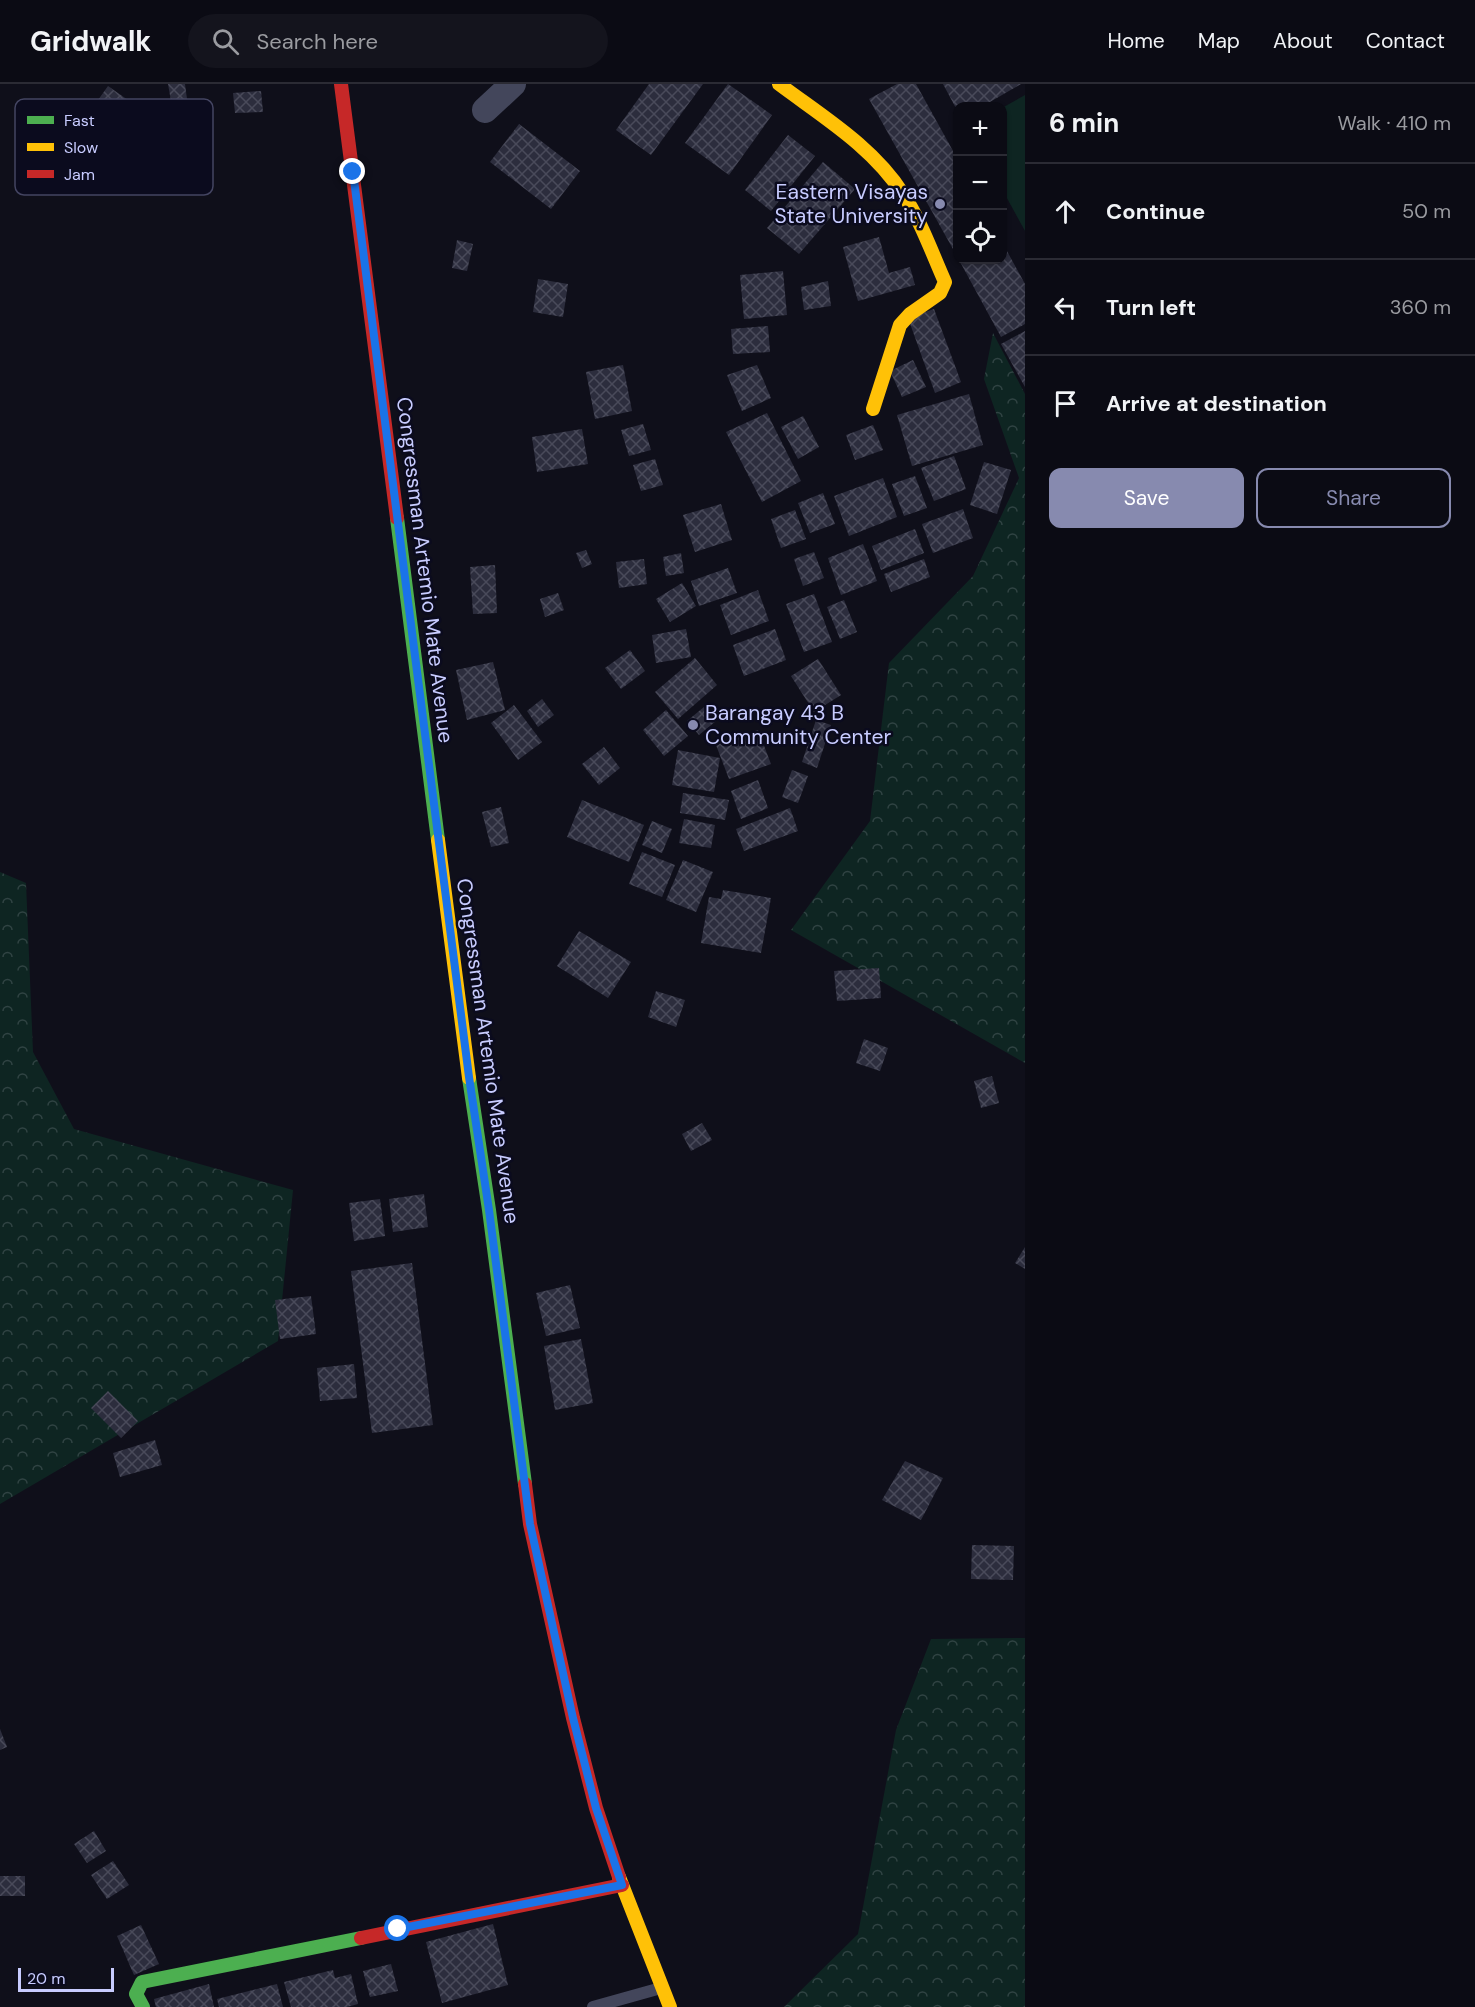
<!DOCTYPE html>
<meta charset="utf-8">
<style>
:root{--surface:#0b0b14;--page:#14141d;--text:#f1f3f6;--muted:#9a9ba0;--line:#2b2b34;--accent:#878aaf}
body{margin:0;font-family:"DM Sans",sans-serif;background:var(--page);color:var(--text)}
.controls{position:absolute;right:18px;top:18px;display:grid;overflow:hidden;border-radius:12px;box-shadow:0 2px 4px #0004}
.controls button{width:54px;height:54px;display:grid;place-items:center;padding:0;border:0;border-bottom:2px solid var(--line);background:var(--surface);color:var(--text);font:30px sans-serif}
.scale{position:absolute;left:18px;bottom:15px;width:96px;box-sizing:border-box;padding-left:6px;border:3px solid #c8ccff;border-top:0;font-size:16px;line-height:21px;white-space:nowrap;color:#c8ccff;-webkit-text-stroke:4px #0b0b1e;paint-order:stroke}
.stop{position:absolute;width:18px;height:18px;margin:-14px;border:4px solid #1a73e8;border-radius:50%;background:#fff}
.stop.end{background:#1a73e8;border-color:#fff;box-shadow:0 2px 6px #0008}
.list{margin:0;padding:0;list-style:none}
h2{display:flex;justify-content:space-between;align-items:center;height:78px;margin:0;padding:0 24px;font-size:26px}
h2 small{font-size:20px;font-weight:400;color:var(--muted)}
.list li{display:grid;grid-template-columns:39px 1fr auto;gap:18px;align-items:center;box-sizing:border-box;height:96px;padding:0 24px;border-top:2px solid var(--line)}
.list b{display:block;font-size:22px;white-space:nowrap}
.list em{font-size:20px;font-style:normal;color:var(--muted)}
.actions{display:flex;gap:12px;padding:18px 24px}
.actions a{flex:1;padding:14px 0;border:2px solid var(--accent);border-radius:12px;text-align:center;font-size:21px;color:var(--accent)}
.actions .main{background:var(--accent);color:#fff}
.icon{flex:none;width:33px;height:33px;fill:none;stroke:currentColor;stroke-width:2;stroke-linecap:round;stroke-linejoin:round}
.map{position:relative;flex:none;width:1025px;height:1923px;overflow:hidden}
header{display:flex;align-items:center;gap:36px;box-sizing:border-box;height:84px;padding:0 30px;background:var(--surface);border-bottom:2px solid var(--line)}
header strong{font-size:28px}
nav{display:flex;gap:33px;margin-inline-start:auto;font-size:21px}
.search{width:420px;height:54px;background:var(--page);display:flex;align-items:center;gap:15px;box-sizing:border-box;padding:0 21px;border-radius:33px;color:var(--muted);font-size:22px}
main{display:flex}
aside{flex:1;background:var(--surface)}
.map>svg:first-child{display:block}
</style>
<header>
<strong>Gridwalk</strong>
<div class="search"><svg class="icon" aria-label="search" viewBox="0 0 24 24"><circle cx="10" cy="10" r="6"/><path d="M15 15l6 6"/></svg>Search here</div>
<nav><a>Home</a><a>Map</a><a>About</a><a>Contact</a></nav>
</header>
<main>
<div class="map">
<svg width="1025" height="1923" viewBox="0 0 1025 1923">
<defs>
<pattern id="forest-crowns" width="20" height="18" patternUnits="userSpaceOnUse" patternTransform="scale(1.5)"><rect width="20" height="18" fill="#0e2522"/><path d="M2 6a3 3 0 1 1 6 0M12 15a3 3 0 1 1 6 0" fill="none" stroke="#304343"/></pattern>
<pattern id="building-cross-hatch" width="8" height="8" patternUnits="userSpaceOnUse" patternTransform="scale(1.5)"><rect width="8" height="8" fill="#2c2d3d"/><path d="M0 0l8 8M0 8l8-8" fill="none" stroke="#494a5a"/></pattern>
</defs>
<rect width="100%" height="100%" fill="#0f0f1a"/>
<path fill="#0e2522" d="M 1025,11 L 1025,147 L 1003,107 L 1002,24 Z"/>
<g fill="url(#forest-crowns)">
<path d="M 993,249 L 1025,310 L 1025,979 L 791,846 L 870,737 L 889,579 L 973,492 L 1019,394 L 984,295 Z"/>
<path d="M 0,788 L 26,799 L 33,968 L 74,1045 L 293,1106 L 278,1257 L 0,1420 Z"/>
<path d="M 1025,1554 L 1025,1923 L 784,1923 L 858,1850 L 896,1646 L 931,1555 Z"/>
</g>
<g fill="url(#building-cross-hatch)">
<path d="M 168,0 L 185,0 L 187,15 L 171,17 Z"/>
<path d="M 649,0 L 703,0 L 651,71 L 616,46 Z"/>
<path d="M 728,0 L 772,31 L 729,91 L 685,59 Z"/>
<path d="M 897,0 L 916,0 L 958,76 L 958,174 L 869,15 Z"/>
<path d="M 943,0 L 1021,0 L 983,22 L 958,22 L 958,28 Z"/>
<path d="M 108,2 L 135,21 L 113,50 L 95,36 L 106,22 L 98,16 Z"/>
<path d="M 261,7 L 263,28 L 235,29 L 233,9 Z"/>
<path d="M 519,40 L 580,87 L 551,125 L 490,78 Z"/>
<path d="M 788,51 L 815,72 L 771,127 L 745,106 Z"/>
<path d="M 823,78 L 855,105 L 799,170 L 767,144 Z"/>
<path d="M 879,153 L 889,189 L 910,183 L 915,201 L 858,217 L 843,163 Z"/>
<path d="M 457,156 L 473,160 L 467,187 L 452,184 Z"/>
<path d="M 1002,158 L 1025,200 L 1025,240 L 1001,253 L 959,176 L 1002,176 Z"/>
<path d="M 783,187 L 787,231 L 744,235 L 740,191 Z"/>
<path d="M 538,195 L 568,200 L 563,233 L 533,228 Z"/>
<path d="M 828,197 L 831,222 L 804,226 L 801,203 Z"/>
<path d="M 934,225 L 961,298 L 935,309 L 908,234 Z"/>
<path d="M 768,242 L 770,268 L 733,270 L 731,245 Z"/>
<path d="M 1025,247 L 1025,303 L 1001,260 Z"/>
<path d="M 913,276 L 926,303 L 902,313 L 890,287 Z"/>
<path d="M 623,281 L 632,327 L 595,335 L 586,288 Z"/>
<path d="M 757,281 L 771,314 L 742,327 L 727,291 Z"/>
<path d="M 969,310 L 983,361 L 912,382 L 897,331 Z"/>
<path d="M 767,329 L 801,397 L 762,418 L 726,348 Z"/>
<path d="M 803,332 L 819,363 L 798,375 L 781,343 Z"/>
<path d="M 643,340 L 651,366 L 629,372 L 621,346 Z"/>
<path d="M 873,341 L 883,366 L 855,376 L 846,351 Z"/>
<path d="M 582,345 L 588,380 L 537,388 L 532,353 Z"/>
<path d="M 954,372 L 966,405 L 934,417 L 921,384 Z"/>
<path d="M 655,375 L 663,401 L 641,407 L 633,381 Z"/>
<path d="M 984,378 L 1011,386 L 997,430 L 970,421 Z"/>
<path d="M 915,392 L 927,424 L 904,432 L 892,400 Z"/>
<path d="M 883,394 L 897,433 L 849,452 L 834,412 Z"/>
<path d="M 823,409 L 835,440 L 810,449 L 798,419 Z"/>
<path d="M 721,420 L 732,456 L 695,468 L 683,431 Z"/>
<path d="M 963,425 L 973,454 L 933,469 L 922,440 Z"/>
<path d="M 795,426 L 806,455 L 781,464 L 771,435 Z"/>
<path d="M 915,445 L 924,469 L 881,486 L 872,462 Z"/>
<path d="M 863,460 L 877,497 L 841,511 L 828,474 Z"/>
<path d="M 586,466 L 592,480 L 582,484 L 576,469 Z"/>
<path d="M 814,468 L 824,494 L 803,502 L 794,475 Z"/>
<path d="M 681,469 L 684,489 L 666,492 L 663,473 Z"/>
<path d="M 644,475 L 647,500 L 619,504 L 616,478 Z"/>
<path d="M 924,475 L 930,493 L 891,508 L 884,490 Z"/>
<path d="M 495,481 L 497,529 L 473,530 L 470,483 Z"/>
<path d="M 728,484 L 737,509 L 699,522 L 691,497 Z"/>
<path d="M 682,499 L 696,522 L 670,538 L 656,515 Z"/>
<path d="M 758,506 L 769,537 L 731,551 L 720,521 Z"/>
<path d="M 558,509 L 564,526 L 545,533 L 540,515 Z"/>
<path d="M 814,510 L 832,558 L 804,568 L 786,520 Z"/>
<path d="M 844,516 L 857,548 L 840,555 L 827,523 Z"/>
<path d="M 686,545 L 691,573 L 656,579 L 652,551 Z"/>
<path d="M 775,545 L 786,576 L 744,592 L 733,561 Z"/>
<path d="M 630,566 L 645,587 L 621,605 L 605,584 Z"/>
<path d="M 695,574 L 717,601 L 678,635 L 655,608 Z"/>
<path d="M 818,575 L 841,611 L 814,628 L 791,592 Z"/>
<path d="M 493,578 L 505,626 L 467,636 L 456,586 Z"/>
<path d="M 542,615 L 554,631 L 538,643 L 527,627 Z"/>
<path d="M 514,621 L 542,658 L 518,676 L 491,639 Z"/>
<path d="M 704,623 L 716,637 L 699,651 L 687,637 Z"/>
<path d="M 666,626 L 688,652 L 664,672 L 643,646 Z"/>
<path d="M 816,636 L 831,641 L 817,684 L 802,678 Z"/>
<path d="M 758,646 L 771,680 L 729,695 L 716,661 Z"/>
<path d="M 604,663 L 620,684 L 599,701 L 582,680 Z"/>
<path d="M 678,666 L 720,674 L 714,708 L 672,701 Z"/>
<path d="M 792,686 L 808,692 L 798,719 L 782,713 Z"/>
<path d="M 758,696 L 768,724 L 741,735 L 731,707 Z"/>
<path d="M 683,709 L 729,716 L 725,736 L 680,729 Z"/>
<path d="M 582,716 L 644,741 L 629,778 L 567,753 Z"/>
<path d="M 501,723 L 509,759 L 491,763 L 482,728 Z"/>
<path d="M 790,724 L 798,747 L 744,767 L 736,745 Z"/>
<path d="M 684,735 L 715,741 L 711,764 L 679,759 Z"/>
<path d="M 652,737 L 672,745 L 662,769 L 642,761 Z"/>
<path d="M 642,768 L 675,781 L 662,813 L 629,800 Z"/>
<path d="M 683,776 L 713,788 L 696,828 L 666,816 Z"/>
<path d="M 723,806 L 771,814 L 761,869 L 701,859 L 709,813 L 721,815 Z"/>
<path d="M 579,847 L 631,878 L 608,914 L 557,882 Z"/>
<path d="M 879,884 L 881,914 L 837,917 L 834,887 Z"/>
<path d="M 656,907 L 685,916 L 676,943 L 648,933 Z"/>
<path d="M 864,955 L 888,964 L 880,987 L 856,979 Z"/>
<path d="M 992,992 L 999,1019 L 981,1024 L 974,997 Z"/>
<path d="M 702,1039 L 712,1056 L 691,1067 L 682,1050 Z"/>
<path d="M 424,1110 L 428,1143 L 393,1148 L 389,1115 Z"/>
<path d="M 380,1115 L 385,1152 L 354,1157 L 349,1119 Z"/>
<path d="M 1025,1163 L 1025,1185 L 1015,1179 Z"/>
<path d="M 412,1179 L 433,1341 L 372,1349 L 351,1187 Z"/>
<path d="M 570,1201 L 580,1244 L 546,1252 L 536,1209 Z"/>
<path d="M 311,1212 L 316,1250 L 280,1255 L 275,1216 Z"/>
<path d="M 581,1255 L 593,1319 L 555,1326 L 544,1262 Z"/>
<path d="M 354,1280 L 357,1314 L 320,1317 L 317,1284 Z"/>
<path d="M 108,1307 L 138,1337 L 121,1354 L 91,1324 Z"/>
<path d="M 155,1356 L 162,1381 L 120,1393 L 113,1369 Z"/>
<path d="M 905,1377 L 943,1394 L 921,1436 L 882,1416 Z"/>
<path d="M 972,1461 L 1014,1462 L 1013,1496 L 971,1495 Z"/>
<path d="M 0,1645 L 7,1663 L 0,1666 Z"/>
<path d="M 94,1747 L 106,1767 L 87,1779 L 74,1760 Z"/>
<path d="M 113,1777 L 129,1801 L 107,1815 L 91,1791 Z"/>
<rect x="0" y="1792" width="25" height="20"/>
<path d="M 493,1840 L 508,1901 L 442,1919 L 426,1858 Z"/>
<path d="M 141,1841 L 159,1880 L 134,1891 L 117,1852 Z"/>
<path d="M 391,1880 L 398,1907 L 370,1913 L 363,1887 Z"/>
<path d="M 333,1886 L 335,1894 L 351,1890 L 358,1920 L 347,1923 L 291,1923 L 284,1898 Z"/>
<path d="M 209,1900 L 214,1923 L 156,1923 L 154,1915 Z"/>
<path d="M 277,1900 L 283,1923 L 219,1923 L 217,1915 Z"/>
</g>
<g fill="none" stroke-linecap="round" stroke-linejoin="round">
<path stroke="#43465b" stroke-width="12" d="M 593,1923 L 661,1904"/>
<path stroke="#43465b" stroke-width="26" d="M 485,26 L 513,0"/>
<g stroke="#4caf50" stroke-width="14">
<path d="M 397,434 L 438,756"/>
<path d="M 469,994 L 489,1126 L 525,1400"/>
<path d="M 143,1923 L 136,1910 L 142,1898 L 361,1854"/>
</g>
<g stroke="#ffc107" stroke-width="14">
<path d="M 779,0 C 823,33 873,63 903,110 C 921,137 932,169 945,198 L 940,209 L 910,230 L 900,241 L 873,325"/>
<path d="M 438,756 L 469,994"/>
<path d="M 619,1793 L 670,1923"/>
</g>
<g stroke="#c62828" stroke-width="14">
<path d="M 341,0 L 397,434"/>
<path d="M 525,1400 L 530,1440 L 573,1634 L 596,1724 L 619,1793"/>
<path d="M 361,1854 L 622,1801"/>
</g>
</g>
<g fill="none" stroke-linecap="round" stroke-linejoin="round">
<path stroke="#1a73e8" stroke-width="8" d="M 353,88 L 469,993 L 489,1126 L 530,1440 L 573,1634 L 596,1724 L 622,1801 L 398,1845"/>
</g>
<g fill="#878aaf" stroke="#0b0b1e" stroke-width="2">
<circle cx="940" cy="120" r="6"/>
<circle cx="693" cy="641" r="6"/>
</g>
<g text-anchor="middle" dominant-baseline="central" stroke-width="5" stroke-linejoin="round" paint-order="stroke">
<g font-size="21" fill="#c8ccff" stroke="#0b0b1e" text-anchor="end">
<text x="928" y="108">Eastern Visayas<tspan x="928" dy="24">State University</tspan></text>
<text x="705" y="629" text-anchor="start">Barangay 43 B<tspan x="705" dy="24">Community Center</tspan></text>
</g>
<g font-size="21" fill="#c8ccff" stroke="#0b0b1e">
<text transform="translate(425 486) rotate(83)">Congressman Artemio Mate Avenue</text>
<text transform="translate(488 967) rotate(82)">Congressman Artemio Mate Avenue</text>
</g>
</g>
<rect x="15" y="15" width="198" height="96" rx="9" fill="#0b0b1e" stroke="#444562" stroke-width="1.5"/>
<rect x="27" y="32" width="27" height="8" fill="#4caf50"/>
<rect x="27" y="59" width="27" height="8" fill="#ffc107"/>
<rect x="27" y="86" width="27" height="8" fill="#c62828"/>
<g font-size="16" fill="#c8ccff">
<text x="64" y="42">Fast</text>
<text x="64" y="69">Slow</text>
<text x="64" y="96">Jam</text>
</g>
</svg>
<div class="controls">
<button>+</button>
<button>−</button>
<button><svg class="icon" aria-label="locate" viewBox="0 0 24 24"><circle cx="12" cy="12" r="6"/><path d="M12 2v4M12 18v4M2 12h4M18 12h4"/></svg></button>
</div>
<div class="scale">20 m</div>
<div class="stop" style="left:398px;top:1845px"></div>
<div class="stop end" style="left:353px;top:88px"></div>
</div>
<aside>
<h2>6 min<small>Walk · 410 m</small></h2>
<ul class="list">
<li><svg class="icon" aria-label="ahead" viewBox="0 0 24 24"><path d="M12 20V5M6 11l6-6 6 6"/></svg><div><b>Continue</b></div><em>50 m</em></li>
<li><svg class="icon" aria-label="left" viewBox="0 0 24 24"><path d="M17 20v-9H6M10 6l-5 5 5 5"/></svg><div><b>Turn left</b></div><em>360 m</em></li>
<li><svg class="icon" aria-label="arrive" viewBox="0 0 24 24"><path d="M6 21V4h12l-3 4 3 4H6"/></svg><div><b>Arrive at destination</b></div></li>
</ul>
<div class="actions"><a class="main">Save</a><a>Share</a></div>
</aside>
</main>
